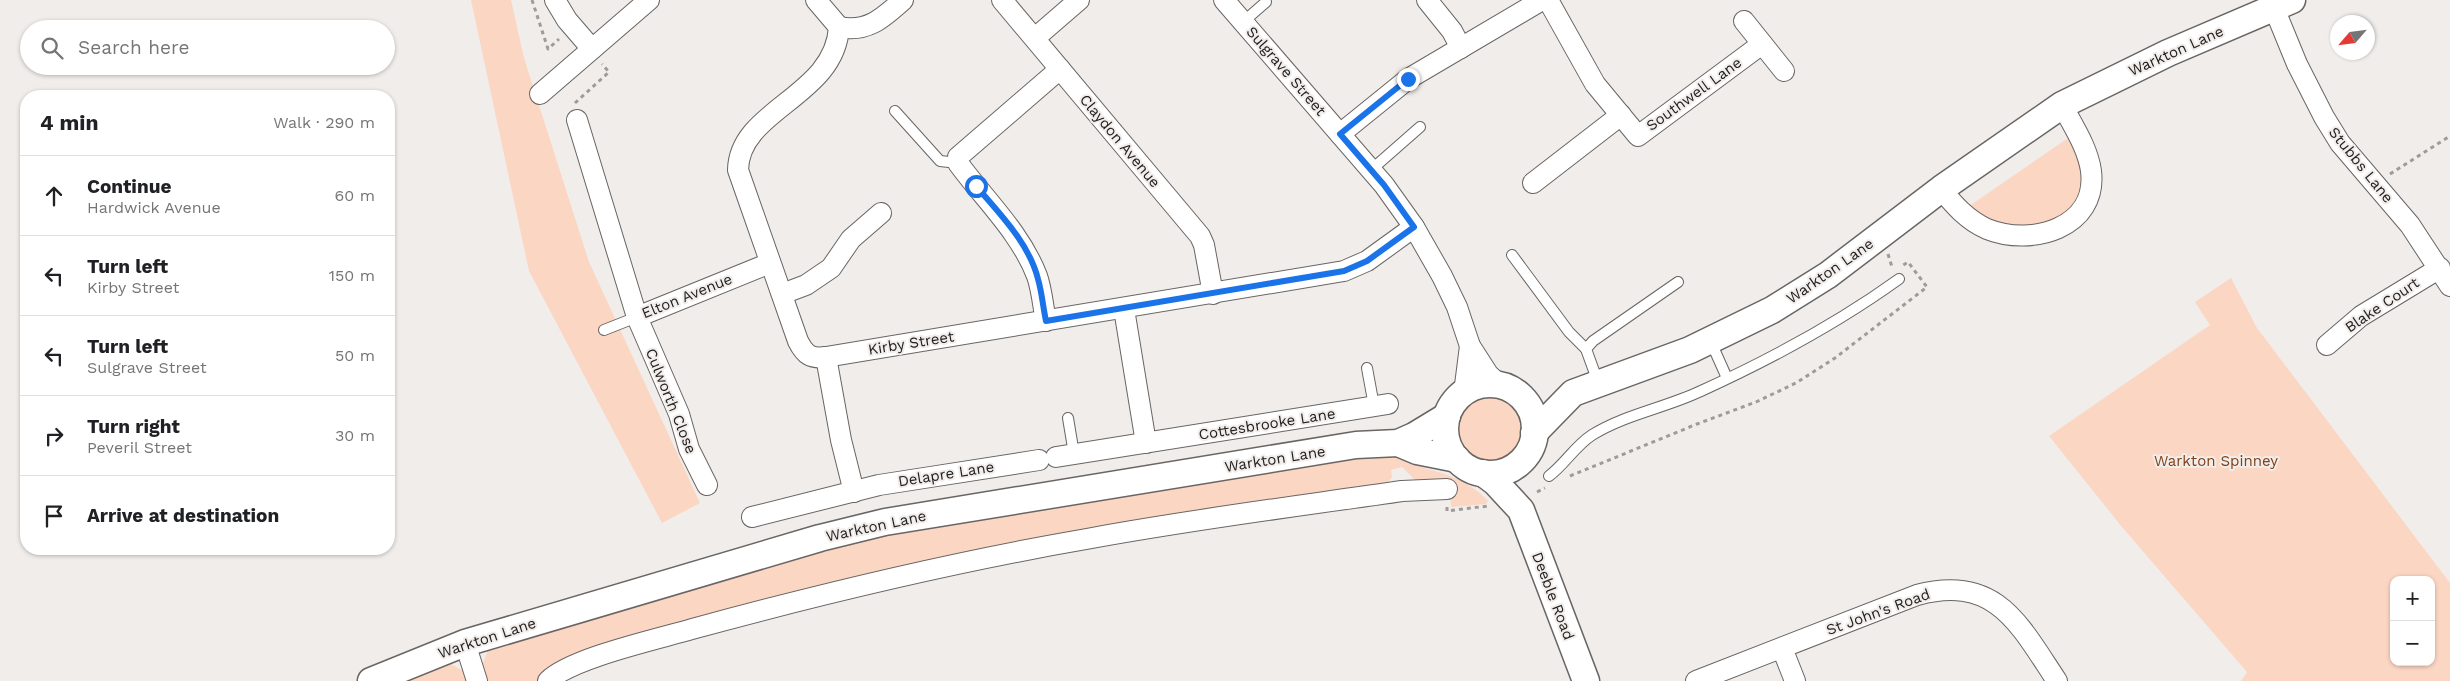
<!DOCTYPE html>
<meta charset="utf-8">
<style>
:root{--surface:#fff;--page:#f6f6f6;--text:#202124;--muted:#757577;--line:#e0e0e0}
body{margin:0;font-family:"Work Sans",sans-serif;background:var(--page);color:var(--text)}
.controls{position:absolute;right:15px;bottom:15px;display:grid;overflow:hidden;border-radius:10px;box-shadow:0 1px 4px #0004}
.controls button{width:45px;height:45px;display:grid;place-items:center;padding:0;border:0;border-bottom:1px solid var(--line);background:var(--surface);color:var(--text);font:25px sans-serif}
.compass{position:absolute;left:2330px;top:15px;width:45px;height:45px;border-radius:50%;background:var(--surface);box-shadow:0 1px 4px #0004;rotate:242deg}
.stop{position:absolute;width:15px;height:15px;margin:-11px;border:4px solid #1a73e8;border-radius:50%;background:#fff}
.stop.end{background:#1a73e8;border-color:#fff;box-shadow:0 1px 5px #0008}
.list{margin:0;padding:0;list-style:none}
h2{display:flex;justify-content:space-between;align-items:center;height:65px;margin:0;padding:0 20px;font-size:21px}
h2 small{font-size:16px;font-weight:400;color:var(--muted)}
.list li{display:grid;grid-template-columns:32px 1fr auto;gap:15px;align-items:center;box-sizing:border-box;height:80px;padding:0 20px;border-top:1px solid var(--line)}
.list b{display:block;font-size:19px;white-space:nowrap}
.list p{margin:0;font-size:16px;white-space:nowrap;color:var(--muted)}
.list em{font-size:16px;font-style:normal;color:var(--muted)}
.icon{flex:none;width:28px;height:28px;fill:none;stroke:currentColor;stroke-width:2;stroke-linecap:round;stroke-linejoin:round}
.map{position:relative;flex:none;width:2450px;height:681px;overflow:hidden}
.search{position:absolute;background:var(--surface);box-shadow:0 1px 4px #0004;left:20px;top:20px;width:375px;height:55px;display:flex;align-items:center;gap:12px;box-sizing:border-box;padding:0 18px;border-radius:28px;color:var(--muted);font-size:19px}
.panel{position:absolute;background:var(--surface);box-shadow:0 1px 4px #0004;left:20px;top:90px;width:375px;height:465px;border-radius:20px}
.map>svg:first-child{display:block}
</style>
<div class="map">
<svg width="2450" height="681" viewBox="0 0 2450 681">
<rect width="100%" height="100%" fill="#f1edeb"/>
<g fill="#fbd6c3" fill-rule="evenodd">
<path d="M 471,0 L 511,0 L 524,58 L 589,262 L 700,503 L 662,523 L 529,271 Z"/>
<path d="M 2071,136 L 2077,151 L 2083,182 L 2076,208 L 2050,225 L 1997,226 L 1965,209 Z"/>
<path d="M 2231,278 L 2257,328 L 2450,583 L 2450,681 L 2241,681 L 2247,672 L 2122,527 L 2049,436 L 2210,325 L 2195,302 ZM 2394,580 L 2431,580 L 2431,662 L 2394,662 Z"/>
<circle cx="1490" cy="429" r="35"/>
<path d="M 1350,456 L 1393,456 L 1426,461 L 1424,468 C 1448,474 1471,482 1488,501 L 1486,504 L 1451,507 L 1450,481 L 1416,481 L 1402,467 L 1391,470 L 1392,477 L 1387,484 L 1063,534 L 538,681 L 486,681 L 483,663 L 488,650 L 835,543 Z"/>
<path d="M 448,662 L 463,671 L 468,681 L 391,681 Z"/>
</g>
<g fill="none" stroke-linecap="round" stroke-linejoin="round">
<defs>
<g id="service">
<path d="M 1243,22 L 1266,2"/>
<path d="M 895,111 L 940,161 L 958,163"/>
<path d="M 1371,170 L 1420,127"/>
<path d="M 1512,255 L 1569,332 L 1586,349"/>
<path d="M 604,330 L 637,317"/>
<path d="M 1710,340 L 1727,378"/>
<path d="M 1367,368 L 1374,406"/>
<path d="M 1598,382 L 1586,349 L 1593,341 L 1678,282"/>
<path d="M 1068,418 L 1074,454"/>
<path d="M 1549,476 C 1565,464 1575,446 1592,435 C 1626,414 1665,408 1701,391 C 1769,360 1838,323 1899,279"/>
</g>
<g id="minor">
<path d="M 555,0 L 567,20 L 592,49"/>
<path d="M 816,0 L 839,27 C 835,97 739,109 738,170 L 798,341 C 805,355 811,359 826,357 L 1344,271 L 1367,261 L 1414,227"/>
<path d="M 1002,0 L 1200,236 L 1204,245 L 1213,294"/>
<path d="M 1224,0 L 1384,185 L 1414,227 L 1442,276 L 1457,307 L 1470,346 L 1488,374 L 1500,385"/>
<path d="M 1427,0 L 1452,31 L 1461,48"/>
<path d="M 1548,0 L 1595,84 L 1638,136 L 1762,44"/>
<path d="M 2274,8 L 2297,64 L 2324,117 L 2340,143 L 2410,225 L 2450,286"/>
<path d="M 1744,21 L 1784,71"/>
<path d="M 839,27 C 867,33 883,18 903,0"/>
<path d="M 1035,38 L 1079,0"/>
<path d="M 540,94 L 649,0"/>
<path d="M 577,120 L 637,317 L 679,414 L 689,449 L 707,485"/>
<path d="M 1340,134 L 1408,79 L 1542,0"/>
<path d="M 1533,183 L 1621,115"/>
<path d="M 1941,189 C 1954,205 1967,220 1987,229 C 2031,247 2098,228 2091,171 C 2088,148 2073,126 2062,105"/>
<path d="M 782,294 L 806,285 L 831,268 L 851,239 L 881,213"/>
<path d="M 1124,309 L 1146,443"/>
<path d="M 637,317 L 770,263"/>
<path d="M 1046,321 C 1043,307 1042,290 1037,276 C 1020,232 985,200 958,163 L 958,157 L 1060,69"/>
<path d="M 2327,345 L 2361,316 L 2440,268"/>
<path d="M 826,357 L 841,440 L 854,492"/>
<path d="M 1464,393 L 1470,346"/>
<path d="M 1056,457 L 1388,404"/>
<path d="M 752,517 L 879,485 L 1039,460"/>
<path d="M 465,643 L 477,681"/>
<path d="M 1782,648 L 1795,681"/>
<path d="M 548,681 C 571,658 658,639 692,629 C 824,593 958,561 1092,538 C 1195,519 1299,506 1402,491 L 1447,489"/>
<path d="M 1696,681 L 1917,595 C 1996,574 2019,624 2057,681"/>
</g>
<g id="tertiary">
<circle cx="1490" cy="429" r="45"/>
<path d="M 1534,433 L 1573,393 L 1690,350 L 1772,310 L 1828,275 L 1941,189 L 2062,105 L 2168,53 L 2292,0"/>
<path d="M 1398,443 L 1417,451 L 1457,459"/>
<path d="M 1483,473 L 1495,482 L 1521,510 L 1586,681"/>
<path d="M 371,681 L 465,643 L 820,538 L 885,522 L 1356,445 L 1398,443 L 1414,436 L 1447,416"/>
</g>
</defs>
<use href="#service" stroke="#696563" stroke-width="12"/>
<use href="#minor" stroke="#696563" stroke-width="22"/>
<use href="#tertiary" stroke="#696563" stroke-width="29"/>
<g stroke="#9e9b99" stroke-width="3" stroke-dasharray="4 4" stroke-linecap="butt">
<path d="M 532,0 L 548,49 L 559,39"/>
<path d="M 575,103 L 609,72 L 602,64"/>
<path d="M 2390,174 L 2450,136"/>
<path d="M 1888,254 L 1892,267"/>
<path d="M 1570,476 L 1697,424 L 1756,402 L 1796,383 L 1835,358 L 1927,287 L 1908,262 L 1902,266"/>
<path d="M 1537,492 L 1545,488"/>
<path d="M 1447,507 L 1447,511 L 1488,506"/>
</g>
<use href="#service" stroke="#fff" stroke-width="10"/>
<use href="#minor" stroke="#fff" stroke-width="20"/>
<use href="#tertiary" stroke="#fff" stroke-width="26"/>
</g>
<g fill="none" stroke-linecap="round" stroke-linejoin="round">
<path stroke="#1a73e8" stroke-width="6" d="M 976,186 C 999,213 1029,243 1038,279 C 1042,293 1043,307 1046,321 L 1344,271 L 1367,261 L 1414,227 L 1384,185 L 1340,134 L 1408,79"/>
</g>
<g text-anchor="middle" dominant-baseline="central" stroke-width="4" stroke-linejoin="round" paint-order="stroke">
<g font-size="15" fill="#22201f" stroke="#f1edeb">
<text transform="translate(2176 51) rotate(-24)">Warkton Lane</text>
<text transform="translate(1286 71) rotate(49)">Sulgrave Street</text>
<text transform="translate(1694 94) rotate(-36)">Southwell Lane</text>
<text transform="translate(1120 141) rotate(50)">Claydon Avenue</text>
<text transform="translate(2361 165) rotate(51)">Stubbs Lane</text>
<text transform="translate(1830 271) rotate(-35)">Warkton Lane</text>
<text transform="translate(687 296) rotate(-22)">Elton Avenue</text>
<text transform="translate(2382 305) rotate(-34)">Blake Court</text>
<text transform="translate(911 343) rotate(-9)">Kirby Street</text>
<text transform="translate(671 401) rotate(68)">Culworth Close</text>
<text transform="translate(1267 424) rotate(-9)">Cottesbrooke Lane</text>
<text transform="translate(1275 459) rotate(-9)">Warkton Lane</text>
<text transform="translate(946 474) rotate(-9)">Delapre Lane</text>
<text transform="translate(876 526) rotate(-12)">Warkton Lane</text>
<text transform="translate(1553 596) rotate(69)">Deeble Road</text>
<text transform="translate(1878 612) rotate(-20)">St John's Road</text>
<text transform="translate(487 638) rotate(-18)">Warkton Lane</text>
</g>
<g font-size="15" fill="#823f13" stroke="#f1edeb">
<text x="2216" y="461">Warkton Spinney</text>
</g>
</g>
</svg>
<div class="controls">
<button>+</button>
<button>−</button>
</div>
<svg class="compass" viewBox="-18 -18 36 36"><path d="M0-13l5 13h-10z" fill="#e53935"/><path d="M0 13l5-13h-10z" fill="#757577"/></svg>
<div class="stop" style="left:976px;top:186px"></div>
<div class="stop end" style="left:1408px;top:79px"></div>
<div class="search"><svg class="icon" aria-label="search" viewBox="0 0 24 24"><circle cx="10" cy="10" r="6"/><path d="M15 15l6 6"/></svg>Search here</div>
<section class="panel">
<h2>4 min<small>Walk · 290 m</small></h2>
<ul class="list">
<li><svg class="icon" aria-label="ahead" viewBox="0 0 24 24"><path d="M12 20V5M6 11l6-6 6 6"/></svg><div><b>Continue</b><p>Hardwick Avenue</p></div><em>60 m</em></li>
<li><svg class="icon" aria-label="left" viewBox="0 0 24 24"><path d="M17 20v-9H6M10 6l-5 5 5 5"/></svg><div><b>Turn left</b><p>Kirby Street</p></div><em>150 m</em></li>
<li><svg class="icon" aria-label="left" viewBox="0 0 24 24"><path d="M17 20v-9H6M10 6l-5 5 5 5"/></svg><div><b>Turn left</b><p>Sulgrave Street</p></div><em>50 m</em></li>
<li><svg class="icon" aria-label="right" viewBox="0 0 24 24"><path d="M7 20v-9h11M14 6l5 5-5 5"/></svg><div><b>Turn right</b><p>Peveril Street</p></div><em>30 m</em></li>
<li><svg class="icon" aria-label="arrive" viewBox="0 0 24 24"><path d="M6 21V4h12l-3 4 3 4H6"/></svg><div><b>Arrive at destination</b></div></li>
</ul>
</section>
</div>
